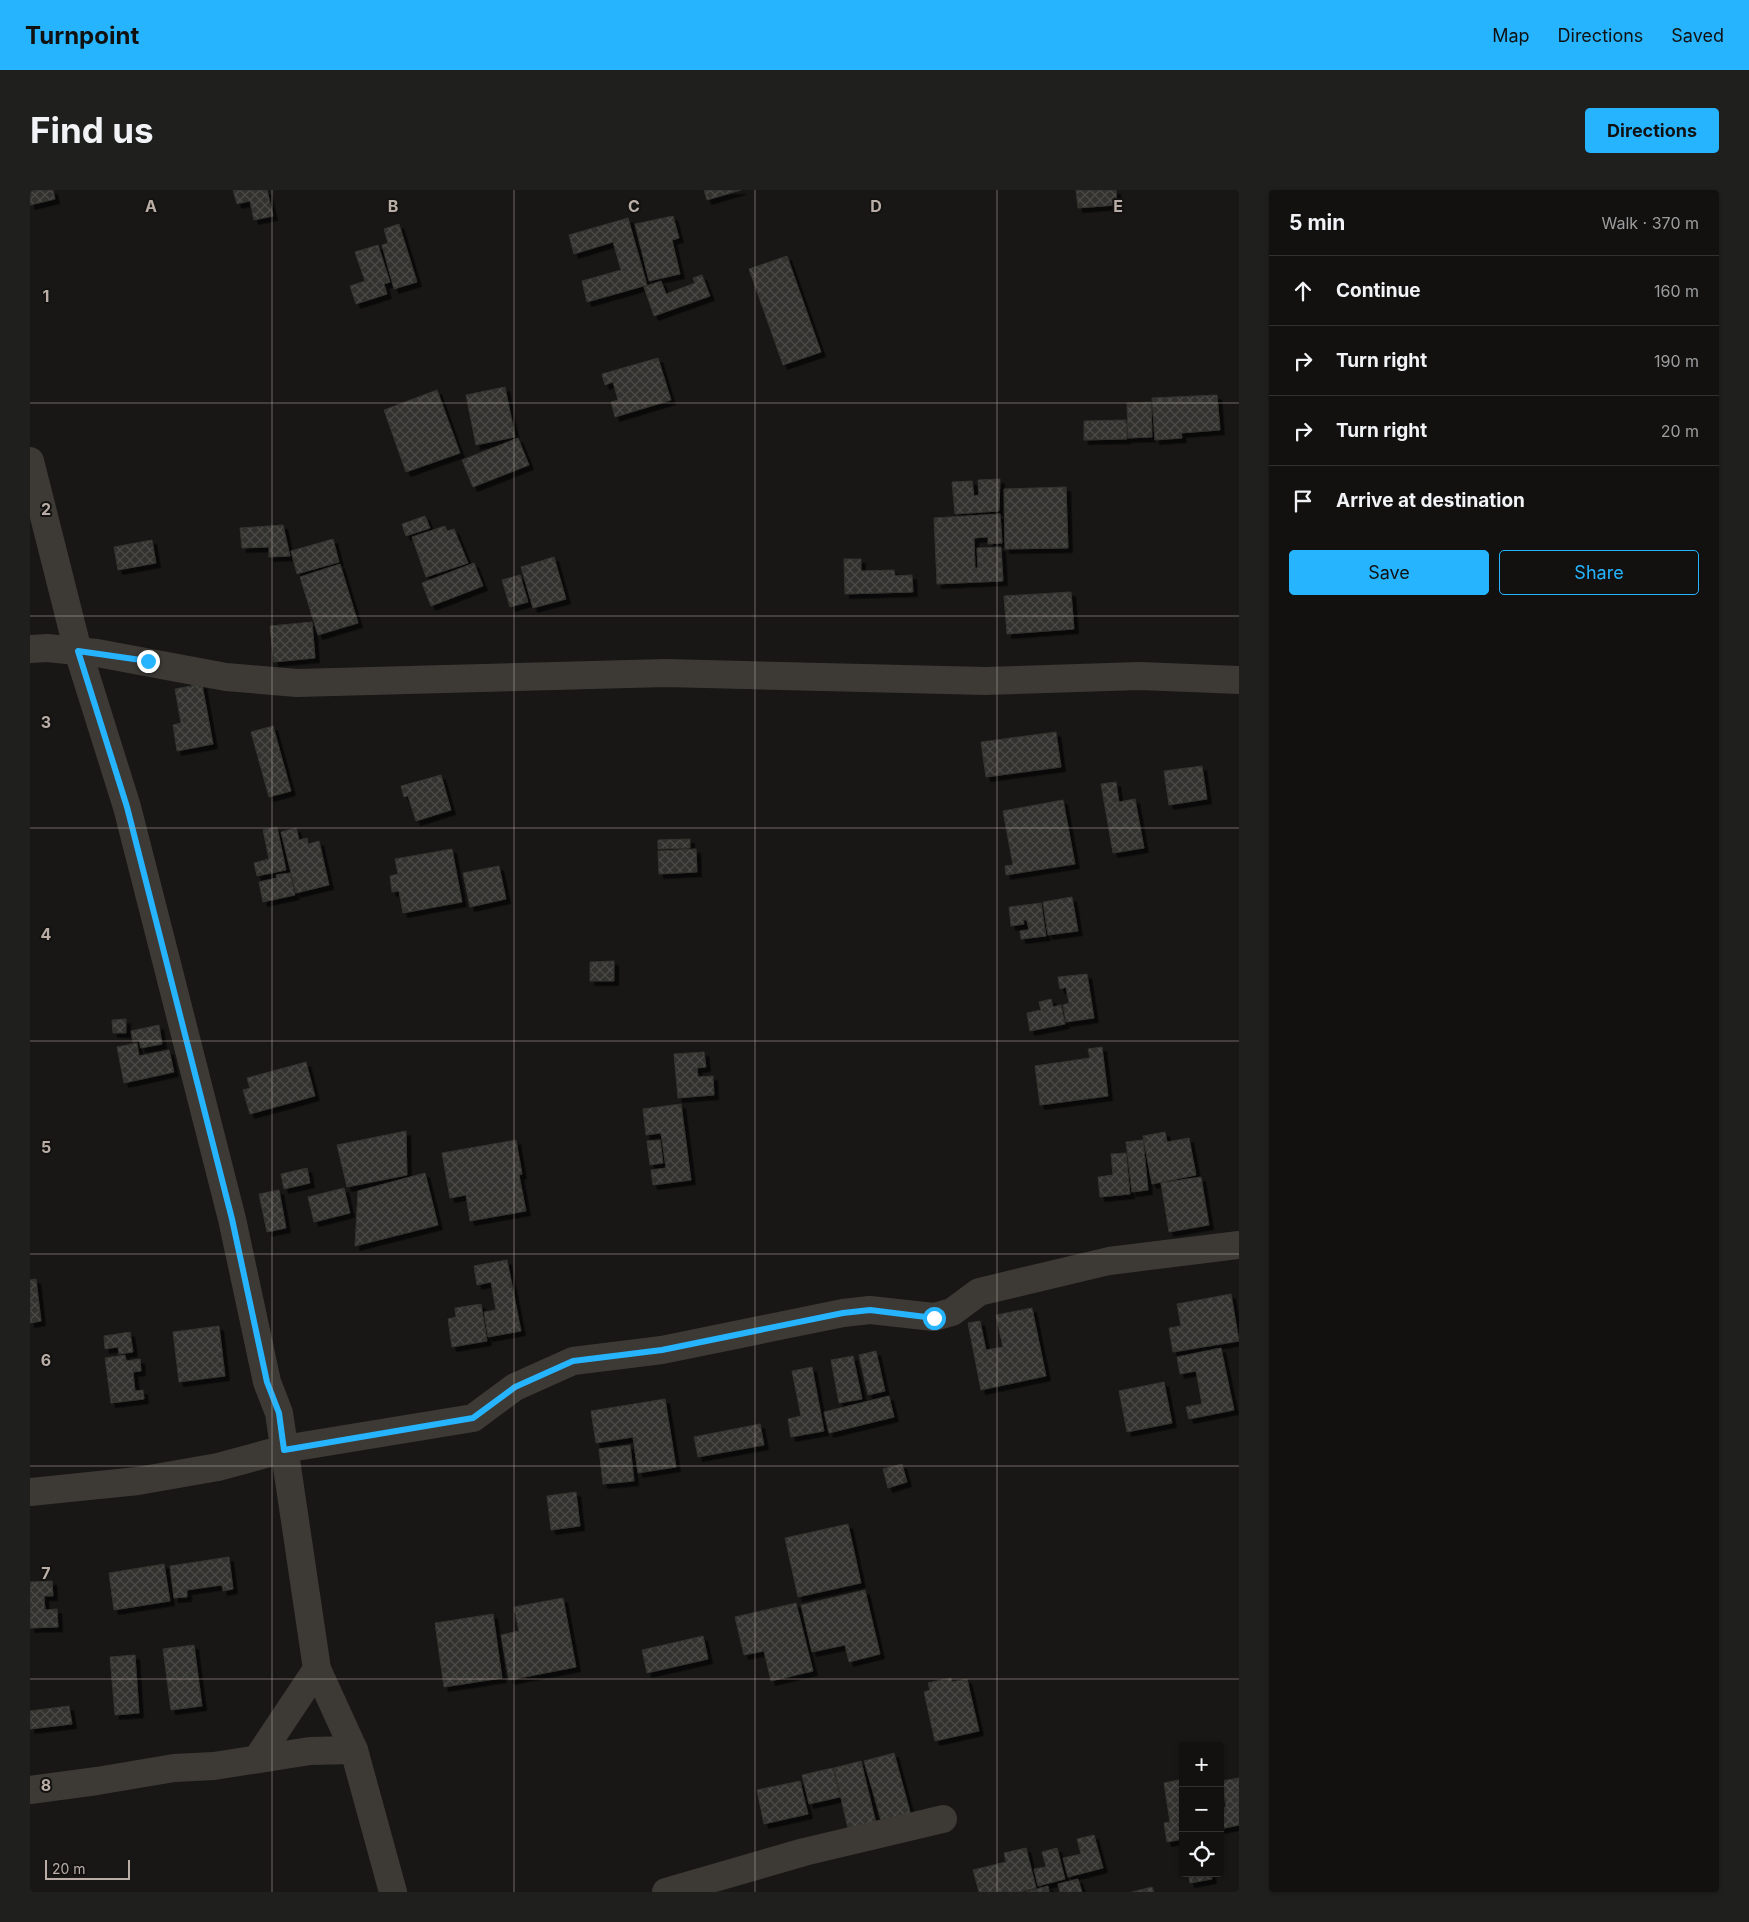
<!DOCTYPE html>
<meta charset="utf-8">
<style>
:root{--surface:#121110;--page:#1f1f1e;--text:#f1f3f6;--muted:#9c9d9f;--line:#313130;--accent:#26b4ff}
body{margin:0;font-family:Inter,sans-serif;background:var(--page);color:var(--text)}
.controls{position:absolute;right:15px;bottom:15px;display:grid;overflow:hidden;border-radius:5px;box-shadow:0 1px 4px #0004}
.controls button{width:45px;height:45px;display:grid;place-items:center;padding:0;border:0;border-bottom:1px solid var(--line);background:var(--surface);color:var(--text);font:25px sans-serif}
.scale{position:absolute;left:15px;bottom:12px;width:85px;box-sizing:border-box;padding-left:5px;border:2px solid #b9ada6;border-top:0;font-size:14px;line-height:18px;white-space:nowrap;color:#b9ada6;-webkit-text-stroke:4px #131211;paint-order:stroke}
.stop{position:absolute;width:15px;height:15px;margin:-11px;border:4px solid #26b4ff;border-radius:50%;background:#fff}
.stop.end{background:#26b4ff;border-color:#fff;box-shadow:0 1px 5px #0008}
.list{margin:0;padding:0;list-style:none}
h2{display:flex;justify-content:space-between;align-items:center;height:65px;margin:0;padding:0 20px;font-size:21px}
h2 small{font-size:16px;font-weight:400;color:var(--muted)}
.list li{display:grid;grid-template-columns:32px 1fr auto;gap:15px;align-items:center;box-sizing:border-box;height:70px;padding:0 20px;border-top:1px solid var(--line)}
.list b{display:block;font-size:19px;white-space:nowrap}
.list em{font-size:16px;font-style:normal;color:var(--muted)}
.actions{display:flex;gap:10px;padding:15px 20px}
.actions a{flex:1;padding:11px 0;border:1px solid var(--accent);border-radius:5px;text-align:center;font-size:18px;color:var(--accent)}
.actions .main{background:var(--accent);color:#111}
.icon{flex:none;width:28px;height:28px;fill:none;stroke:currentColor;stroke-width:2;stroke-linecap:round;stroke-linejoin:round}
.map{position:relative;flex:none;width:1209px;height:1702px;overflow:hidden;border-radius:5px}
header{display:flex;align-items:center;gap:30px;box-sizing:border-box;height:70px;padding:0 25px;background:var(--accent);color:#111}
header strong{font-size:24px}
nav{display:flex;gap:28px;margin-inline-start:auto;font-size:18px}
.intro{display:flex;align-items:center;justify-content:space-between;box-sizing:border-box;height:120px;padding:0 30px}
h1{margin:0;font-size:35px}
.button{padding:12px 22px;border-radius:5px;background:var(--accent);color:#111;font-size:18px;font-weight:700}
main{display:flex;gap:30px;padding:0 30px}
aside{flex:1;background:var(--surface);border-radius:5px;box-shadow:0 1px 4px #0004}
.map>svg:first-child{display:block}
</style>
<header>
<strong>Turnpoint</strong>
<nav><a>Map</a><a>Directions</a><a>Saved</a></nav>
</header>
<div class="intro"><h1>Find us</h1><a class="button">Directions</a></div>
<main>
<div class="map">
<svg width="1209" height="1702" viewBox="0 0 1209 1702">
<defs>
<pattern id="building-cross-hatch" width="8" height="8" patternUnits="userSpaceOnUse" patternTransform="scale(1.25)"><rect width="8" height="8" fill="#32302d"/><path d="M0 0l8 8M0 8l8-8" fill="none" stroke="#4e4b48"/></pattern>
<filter id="shadow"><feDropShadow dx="4.5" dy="4.5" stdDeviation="0" flood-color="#0009"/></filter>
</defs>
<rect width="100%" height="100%" fill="#181716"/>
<g fill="url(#building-cross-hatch)" stroke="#34332f" filter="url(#shadow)">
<path d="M 0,0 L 23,0 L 25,9 L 0,15 Z"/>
<path d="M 203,0 L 237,0 L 243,26 L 224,30 L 220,11 L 207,14 Z"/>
<path d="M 674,0 L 711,0 L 677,10 Z"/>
<path d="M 1046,0 L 1086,0 L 1087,15 L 1048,18 Z"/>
<path d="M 643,26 L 649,48 L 642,50 L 650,84 L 619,91 L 605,34 Z"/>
<path d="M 598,28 L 617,95 L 557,112 L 552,91 L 591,80 L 583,52 L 544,64 L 539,45 Z"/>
<path d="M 369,34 L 387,92 L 364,99 L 352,55 L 358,53 L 354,39 Z"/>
<path d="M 348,55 L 360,92 L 354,94 L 357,104 L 326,114 L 320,96 L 335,91 L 325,62 Z"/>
<path d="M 757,66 L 791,162 L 753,175 L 719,79 Z"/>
<path d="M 672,85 L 680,106 L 624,126 L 614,97 L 631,91 L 636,104 L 665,93 L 663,88 Z"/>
<path d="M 628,168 L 641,210 L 585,227 L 581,212 L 588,210 L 583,192 L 575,195 L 572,184 Z"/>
<path d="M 475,197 L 485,247 L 446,255 L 436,205 Z"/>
<path d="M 407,200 L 430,263 L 376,282 L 354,220 Z"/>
<path d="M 1187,205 L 1190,240 L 1151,243 L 1152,248 L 1125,250 L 1122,208 Z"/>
<path d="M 1121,212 L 1122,247 L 1098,248 L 1097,213 Z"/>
<path d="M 1096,230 L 1097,249 L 1054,250 L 1054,231 Z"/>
<path d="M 488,248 L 499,275 L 443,297 L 432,270 Z"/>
<path d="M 970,289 L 969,321 L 925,324 L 922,292 L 942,291 L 944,306 L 949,305 L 948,290 Z"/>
<path d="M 1036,297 L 1038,358 L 975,359 L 974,299 Z"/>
<path d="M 970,324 L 972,353 L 958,354 L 958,347 L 944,348 L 945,378 L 948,378 L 947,358 L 971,357 L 973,391 L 907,394 L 904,328 Z"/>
<path d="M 395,326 L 400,338 L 376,346 L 372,334 Z"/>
<path d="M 253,335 L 260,366 L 239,367 L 239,357 L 212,358 L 210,338 Z"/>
<path d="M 415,336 L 417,341 L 424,339 L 438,373 L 396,387 L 382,347 Z"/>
<path d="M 303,349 L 309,372 L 267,384 L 261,361 Z"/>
<path d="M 122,350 L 126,373 L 88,380 L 84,357 Z"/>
<path d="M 524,367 L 536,409 L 503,418 L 491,377 Z"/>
<path d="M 814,369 L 831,369 L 831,381 L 864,380 L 865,386 L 882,385 L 883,402 L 815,404 Z"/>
<path d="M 444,373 L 453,396 L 401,416 L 392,393 Z"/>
<path d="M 310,374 L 328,433 L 288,445 L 270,387 Z"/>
<path d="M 490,385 L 498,412 L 480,417 L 472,390 Z"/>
<path d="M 1041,402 L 1044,439 L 977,444 L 974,406 Z"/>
<path d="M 282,432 L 285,468 L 244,472 L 240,436 Z"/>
<path d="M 172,494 L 183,554 L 147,561 L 143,535 L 151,533 L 145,499 Z"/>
<path d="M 243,536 L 261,601 L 239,607 L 221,542 Z"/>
<path d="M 1026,542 L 1031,577 L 956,587 L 951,552 Z"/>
<path d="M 1172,576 L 1177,609 L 1139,615 L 1134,581 Z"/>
<path d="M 411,585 L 421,620 L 386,631 L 378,606 L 374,607 L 371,596 Z"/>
<path d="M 1086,592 L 1089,612 L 1105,609 L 1114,658 L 1083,663 L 1071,594 Z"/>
<path d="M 1033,610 L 1045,674 L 976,685 L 975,676 L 983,675 L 973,621 Z"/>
<path d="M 247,637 L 256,680 L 227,686 L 224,673 L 239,669 L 233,640 Z"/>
<path d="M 266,638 L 269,650 L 277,648 L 278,654 L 289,651 L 299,695 L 266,703 L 251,642 Z"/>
<path d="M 660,649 L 660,658 L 628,659 L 628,650 Z"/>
<path d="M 422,659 L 432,712 L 373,723 L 369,701 L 362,702 L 360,686 L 368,684 L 365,669 Z"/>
<path d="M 666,659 L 667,682 L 629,684 L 628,661 Z"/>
<path d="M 469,676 L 476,709 L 440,717 L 433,683 Z"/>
<path d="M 260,683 L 265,705 L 233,712 L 229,692 L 247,688 L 246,685 Z"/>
<path d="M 1042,707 L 1048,741 L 1018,745 L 1013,712 Z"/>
<path d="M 1011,713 L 1016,746 L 991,749 L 990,741 L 999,740 L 997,730 L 993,730 L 994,734 L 981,736 L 979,717 Z"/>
<path d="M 584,771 L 584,791 L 560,791 L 560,772 Z"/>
<path d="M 1057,784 L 1064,828 L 1036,832 L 1033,815 L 1039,813 L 1036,797 L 1030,799 L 1028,787 Z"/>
<path d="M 1021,809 L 1023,817 L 1031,815 L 1035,834 L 1000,841 L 997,823 L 1011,820 L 1009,812 Z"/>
<path d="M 96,829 L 96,843 L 83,843 L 82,830 Z"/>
<path d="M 129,835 L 132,854 L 111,858 L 109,851 L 103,852 L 101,841 Z"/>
<path d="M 107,853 L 109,866 L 139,860 L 144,882 L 94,893 L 87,857 Z"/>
<path d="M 1072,857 L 1078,906 L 1010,915 L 1005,876 L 1060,868 L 1058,859 Z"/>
<path d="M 674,862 L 676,877 L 667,878 L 668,887 L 683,886 L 684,905 L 648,908 L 644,864 Z"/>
<path d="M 276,872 L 285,906 L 220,924 L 213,900 L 220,898 L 217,888 Z"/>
<path d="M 651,914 L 661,990 L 623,995 L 621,980 L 636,978 L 631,943 L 616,945 L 613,919 Z"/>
<path d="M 376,941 L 377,985 L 317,997 L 307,955 Z"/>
<path d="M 1135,942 L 1137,952 L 1159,948 L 1166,985 L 1122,994 L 1113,946 Z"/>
<path d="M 486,950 L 492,984 L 489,985 L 496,1021 L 440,1031 L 436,1005 L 420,1008 L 412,963 Z"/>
<path d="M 630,950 L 633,973 L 620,975 L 617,951 Z"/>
<path d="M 1113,950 L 1118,1000 L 1102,1002 L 1096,952 Z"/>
<path d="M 1096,963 L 1100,1004 L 1070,1007 L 1068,987 L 1083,985 L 1081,964 Z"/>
<path d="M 277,978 L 280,993 L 254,999 L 251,984 Z"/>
<path d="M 395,983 L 408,1035 L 325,1056 L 328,1001 Z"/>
<path d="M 1171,987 L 1179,1035 L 1139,1042 L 1131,993 Z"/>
<path d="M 314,998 L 320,1023 L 284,1032 L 278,1007 Z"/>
<path d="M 249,1000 L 256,1038 L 237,1042 L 229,1004 Z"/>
<path d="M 477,1070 L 491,1141 L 458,1147 L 454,1122 L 466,1120 L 461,1092 L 447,1095 L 444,1076 Z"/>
<path d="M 6,1089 L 11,1131 L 0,1133 L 0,1090 Z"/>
<path d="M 1201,1104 L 1209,1151 L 1143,1162 L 1139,1138 L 1151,1136 L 1147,1114 Z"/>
<path d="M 451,1114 L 457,1151 L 422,1157 L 418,1129 L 426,1127 L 425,1118 Z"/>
<path d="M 1002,1118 L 1016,1186 L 951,1200 L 938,1133 L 950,1131 L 956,1160 L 973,1157 L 966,1125 Z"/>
<path d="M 189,1136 L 195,1186 L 149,1192 L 143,1142 Z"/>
<path d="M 100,1142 L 103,1162 L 89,1164 L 88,1157 L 75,1159 L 74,1146 Z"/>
<path d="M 1191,1158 L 1204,1220 L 1159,1229 L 1156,1217 L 1172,1214 L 1166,1181 L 1150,1184 L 1147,1167 Z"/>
<path d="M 846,1161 L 855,1201 L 838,1205 L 829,1165 Z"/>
<path d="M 95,1165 L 96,1171 L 110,1169 L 111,1181 L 103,1182 L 105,1201 L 113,1200 L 114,1209 L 81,1213 L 75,1168 Z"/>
<path d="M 823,1166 L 832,1209 L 809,1213 L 801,1170 Z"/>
<path d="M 782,1177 L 794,1241 L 761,1247 L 758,1229 L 771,1226 L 762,1181 Z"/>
<path d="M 1134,1192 L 1142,1233 L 1097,1242 L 1089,1201 Z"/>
<path d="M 859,1206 L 864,1227 L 799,1243 L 794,1222 Z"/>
<path d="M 635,1209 L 646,1277 L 608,1283 L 603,1247 L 566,1253 L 561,1221 Z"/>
<path d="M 730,1234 L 734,1255 L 668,1267 L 664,1247 Z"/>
<path d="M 600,1255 L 604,1291 L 573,1294 L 569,1259 Z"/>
<path d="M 872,1274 L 877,1292 L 858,1298 L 853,1279 Z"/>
<path d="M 546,1302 L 550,1336 L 521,1340 L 517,1306 Z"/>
<path d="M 818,1334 L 831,1393 L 768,1407 L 755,1348 Z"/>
<path d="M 199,1367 L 203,1399 L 193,1401 L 192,1395 L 157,1400 L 157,1407 L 144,1408 L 140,1376 Z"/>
<path d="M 134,1374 L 140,1411 L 84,1420 L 79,1383 Z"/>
<path d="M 22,1391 L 23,1406 L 14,1406 L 15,1420 L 27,1419 L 28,1437 L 0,1438 L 0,1392 Z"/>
<path d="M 835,1400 L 850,1464 L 819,1472 L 815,1455 L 782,1462 L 771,1415 Z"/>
<path d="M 533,1408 L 546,1477 L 479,1490 L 471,1445 L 489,1441 L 484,1417 Z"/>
<path d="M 766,1413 L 783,1481 L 741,1491 L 734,1461 L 714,1465 L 705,1427 Z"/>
<path d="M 463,1424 L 472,1488 L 414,1497 L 405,1433 Z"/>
<path d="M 673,1446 L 678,1469 L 617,1483 L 612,1460 Z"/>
<path d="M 164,1455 L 172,1516 L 141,1520 L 133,1459 Z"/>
<path d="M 105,1465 L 109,1523 L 85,1525 L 80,1467 Z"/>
<path d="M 921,1488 L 922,1492 L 937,1489 L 949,1541 L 905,1551 L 894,1502 L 900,1500 L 898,1493 Z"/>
<path d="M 39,1516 L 42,1534 L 0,1539 L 0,1521 Z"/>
<path d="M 864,1563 L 882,1629 L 853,1637 L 834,1571 Z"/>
<path d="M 831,1571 L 847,1637 L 819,1643 L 804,1578 Z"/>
<path d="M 803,1578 L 810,1607 L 779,1614 L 772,1585 Z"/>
<path d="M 1209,1588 L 1209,1635 L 1190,1639 L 1190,1618 L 1196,1617 L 1192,1591 Z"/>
<path d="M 1153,1589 L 1153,1649 L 1137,1652 L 1134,1633 L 1140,1632 L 1134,1593 Z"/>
<path d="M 770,1591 L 778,1624 L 734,1634 L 727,1600 Z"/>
<path d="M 1064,1645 L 1073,1678 L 1038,1687 L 1033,1668 L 1051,1664 L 1047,1649 Z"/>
<path d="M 996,1658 L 1006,1698 L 990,1702 L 949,1702 L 943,1680 L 976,1672 L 974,1663 Z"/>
<path d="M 1027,1658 L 1035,1689 L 1008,1696 L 1004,1679 L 1016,1677 L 1012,1662 Z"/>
<path d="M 1158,1683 L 1181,1683 L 1182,1689 L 1160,1693 Z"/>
<path d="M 1048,1689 L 1052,1702 L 1030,1702 L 1028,1694 Z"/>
<path d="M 1018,1696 L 1019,1702 L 996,1702 Z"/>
<path d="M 1122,1697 L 1124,1702 L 1102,1702 Z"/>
</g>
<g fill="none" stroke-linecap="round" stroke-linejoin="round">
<g stroke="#3d3a36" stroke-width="28">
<path d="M 0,271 L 48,461 L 97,617 L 202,1029 L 237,1192 L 249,1223 L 287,1479 L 324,1560 L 363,1702"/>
<path d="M 0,459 L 17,458 L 67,463 L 196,487 L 267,493 L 636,483 L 955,491 L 1110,486 L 1209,490"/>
<path d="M 0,1302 L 108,1291 L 188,1277 L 254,1259 L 443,1228 L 485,1197 L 543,1171 L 632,1160 L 813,1123 L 840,1120 L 904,1127 L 922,1122 L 949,1102 L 1079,1071 L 1209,1055"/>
<path d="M 227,1569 L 287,1479"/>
<path d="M 0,1600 L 67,1591 L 144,1578 L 184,1576 L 280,1561 L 324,1560"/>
<path d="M 636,1702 L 774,1662 L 913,1629"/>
</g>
</g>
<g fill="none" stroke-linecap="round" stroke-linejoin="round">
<path stroke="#26b4ff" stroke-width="6" d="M 118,471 L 48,461 L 97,617 L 202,1029 L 237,1192 L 249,1223 L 254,1260 L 443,1228 L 485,1197 L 543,1171 L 632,1160 L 813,1123 L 840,1120 L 904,1128"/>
</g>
<path fill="none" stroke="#b9ada6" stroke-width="1" stroke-opacity="0.55" d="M 242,0 L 242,1702M 484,0 L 484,1702M 725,0 L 725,1702M 967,0 L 967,1702M 0,213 L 1209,213M 0,426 L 1209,426M 0,638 L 1209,638M 0,851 L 1209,851M 0,1064 L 1209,1064M 0,1276 L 1209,1276M 0,1489 L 1209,1489"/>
<g font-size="16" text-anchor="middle" font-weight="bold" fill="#b9ada6" stroke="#131211" stroke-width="4" stroke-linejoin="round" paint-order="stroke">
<text x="121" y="22">A</text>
<text x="363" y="22">B</text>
<text x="604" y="22">C</text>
<text x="846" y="22">D</text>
<text x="1088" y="22">E</text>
<text x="16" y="112">1</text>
<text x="16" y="325">2</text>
<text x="16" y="538">3</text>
<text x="16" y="750">4</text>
<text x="16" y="963">5</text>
<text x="16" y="1176">6</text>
<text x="16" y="1389">7</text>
<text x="16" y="1601">8</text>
</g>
</svg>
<div class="controls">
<button>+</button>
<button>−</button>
<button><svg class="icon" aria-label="locate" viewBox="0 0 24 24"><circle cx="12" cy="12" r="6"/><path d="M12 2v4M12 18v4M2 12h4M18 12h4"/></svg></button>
</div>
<div class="scale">20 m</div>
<div class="stop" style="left:904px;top:1128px"></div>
<div class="stop end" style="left:118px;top:471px"></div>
</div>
<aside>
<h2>5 min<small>Walk · 370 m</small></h2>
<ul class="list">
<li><svg class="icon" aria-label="ahead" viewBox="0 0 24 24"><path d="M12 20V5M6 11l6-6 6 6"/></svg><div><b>Continue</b></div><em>160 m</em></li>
<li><svg class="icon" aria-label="right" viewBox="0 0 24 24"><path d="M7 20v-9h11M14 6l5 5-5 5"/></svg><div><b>Turn right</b></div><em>190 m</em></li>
<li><svg class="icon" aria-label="right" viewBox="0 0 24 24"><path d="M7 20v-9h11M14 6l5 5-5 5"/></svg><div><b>Turn right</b></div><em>20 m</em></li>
<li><svg class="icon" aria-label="arrive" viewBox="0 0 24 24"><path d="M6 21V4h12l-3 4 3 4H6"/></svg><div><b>Arrive at destination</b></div></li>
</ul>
<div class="actions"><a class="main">Save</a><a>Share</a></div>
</aside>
</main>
